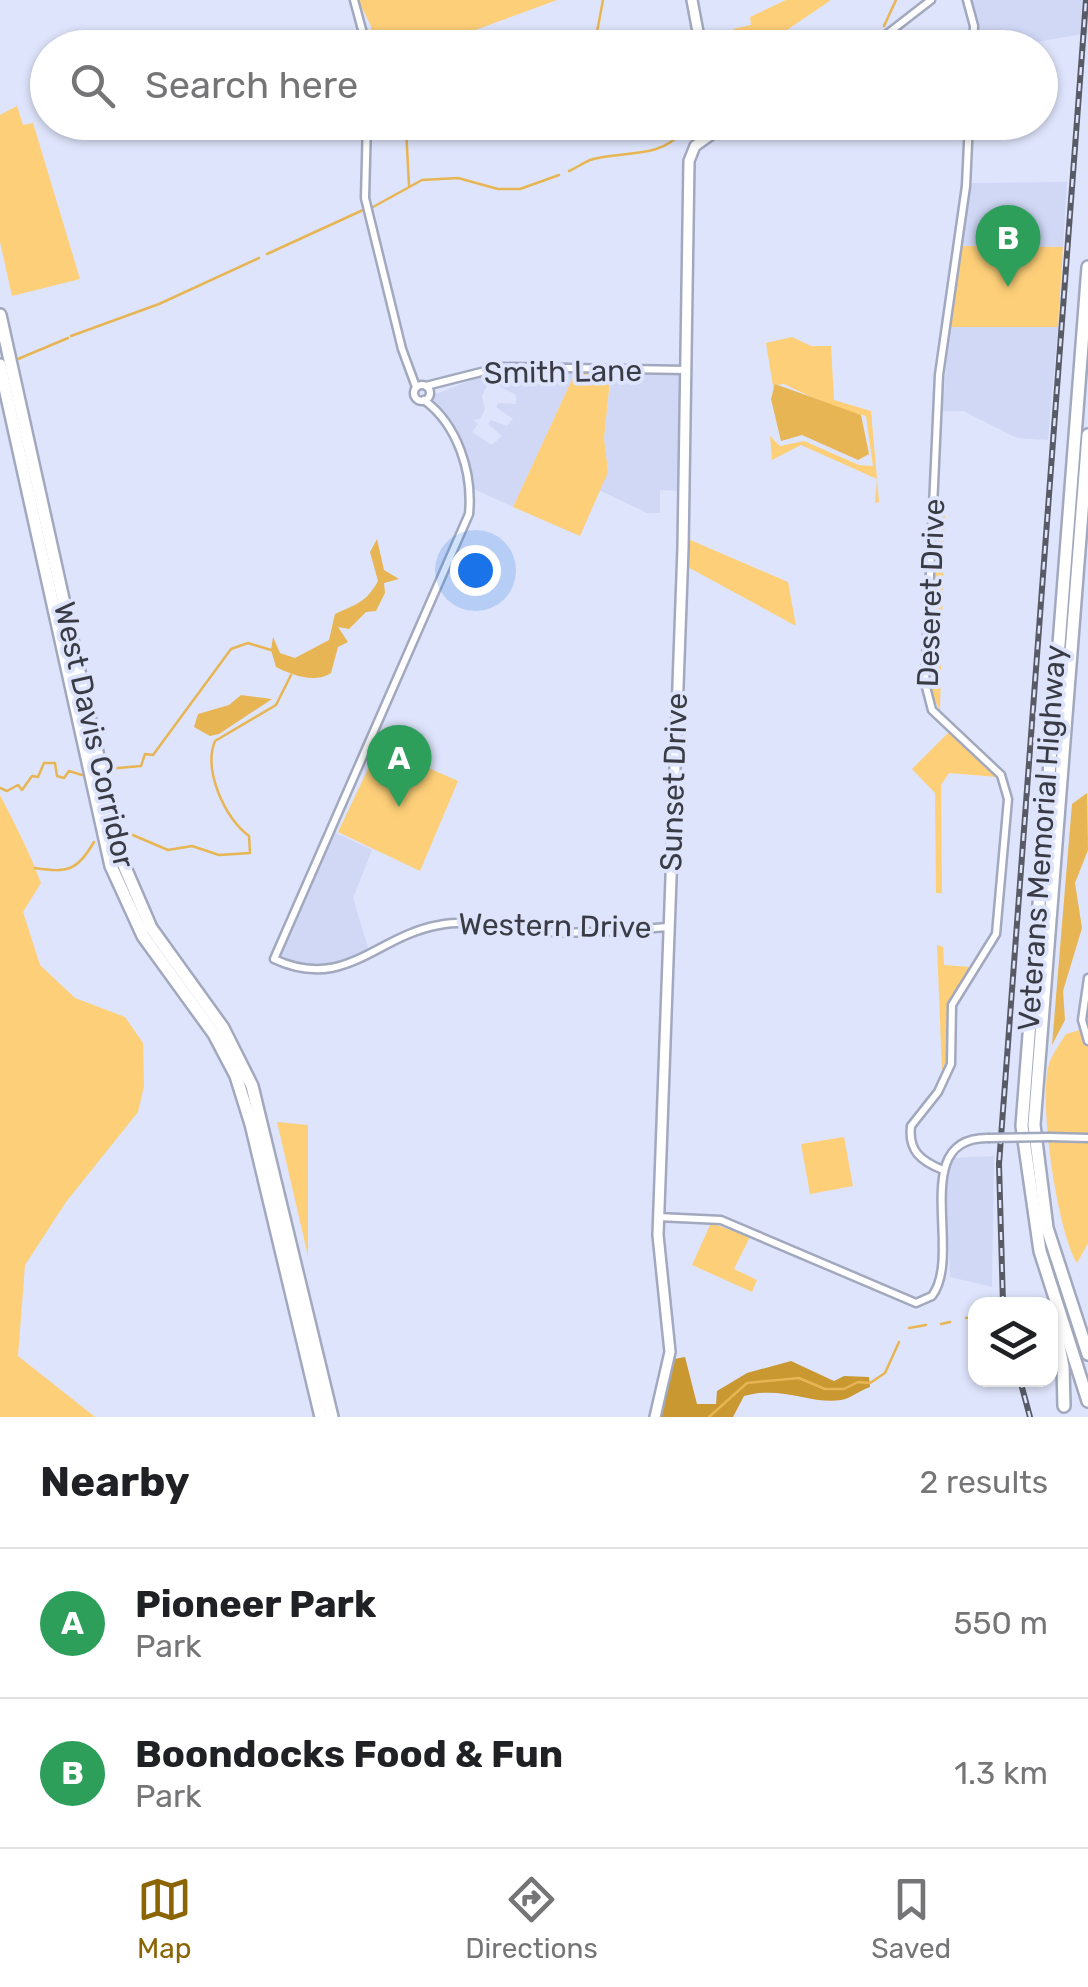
<!DOCTYPE html>
<style>
:root{--surface:#fff;--page:#f6f6f6;--text:#202124;--muted:#757577;--line:#e0e0e0;--accent:#8b6404}
body{margin:0;font-family:Rubik,sans-serif;background:var(--page);color:var(--text)}
.controls{position:absolute;right:30px;bottom:30px;display:grid;overflow:hidden;border-radius:20px;box-shadow:0 2px 8px #0004}
.controls button{width:90px;height:90px;display:grid;place-items:center;padding:0;border:0;border-bottom:2px solid var(--line);background:var(--surface);color:var(--text);font:50px sans-serif}
.you{position:absolute;left:475px;top:570px;width:35px;height:35px;margin:-25px;border:8px solid #fff;border-radius:50%;background:#1a73e8;box-shadow:0 0 0 15px #1a73e833}
.badge{display:grid;place-items:center;width:65px;height:65px;border-radius:50%;background:var(--accent);color:#fff;font-size:32px;font-weight:700}
.pin{position:absolute;translate:-50% -82px;filter:drop-shadow(0 2px 5px #0008)}
.pin::after{content:'';position:absolute;top:52px;width:35px;height:30px;background:inherit;clip-path:polygon(0 0,100% 0,50% 100%)}
.list{margin:0;padding:0;list-style:none}
h2{display:flex;justify-content:space-between;align-items:center;height:130px;margin:0;padding:0 40px;font-size:42px}
h2 small{font-size:32px;font-weight:400;color:var(--muted)}
.list li{display:grid;grid-template-columns:65px 1fr auto;gap:30px;align-items:center;box-sizing:border-box;height:150px;padding:0 40px;border-top:2px solid var(--line)}
.list b{display:block;font-size:38px;white-space:nowrap}
.list p{margin:0;font-size:32px;white-space:nowrap;color:var(--muted)}
.list em{font-size:32px;font-style:normal;color:var(--muted)}
.icon{flex:none;width:55px;height:55px;fill:none;stroke:currentColor;stroke-width:2;stroke-linecap:round;stroke-linejoin:round}
.map{position:relative;flex:none;width:1088px;height:1417px;overflow:hidden}
.search{position:absolute;background:var(--surface);box-shadow:0 2px 8px #0004;left:30px;right:30px;top:30px;height:110px;display:flex;align-items:center;gap:25px;box-sizing:border-box;padding:0 35px;border-radius:55px;color:var(--muted);font-size:38px}
.sheet{height:430px;background:var(--surface)}
nav{display:flex;justify-content:space-around;align-items:center;box-sizing:border-box;height:140px;border-top:2px solid var(--line);background:var(--surface);font-size:28px;color:var(--muted)}
nav a{display:grid;justify-items:center;gap:5px}
nav .on{color:var(--accent)}
.map>svg:first-child{display:block}
</style>
<div class="map">
<svg width="1088" height="1417" viewBox="0 0 1088 1417">
<rect width="100%" height="100%" fill="#dee4fb"/>
<g fill="#d0d8f6" fill-rule="evenodd">
<path d="M 971,0 L 1088,0 L 1088,33 L 1008,47 L 976,47 Z"/>
<path d="M 1067,182 L 1063,247 L 962,246 L 970,183 Z"/>
<path d="M 950,327 L 1058,327 L 1048,440 L 1017,438 L 963,411 L 942,411 Z"/>
<path d="M 499,369 L 576,371 L 513,507 L 474,489 L 463,450 L 431,396 ZM 489,381 L 516,395 L 516,404 L 498,403 L 496,407 L 513,419 L 507,426 L 491,420 L 488,424 L 502,436 L 492,445 L 472,432 L 478,424 L 473,420 L 480,419 L 485,409 L 482,396 Z"/>
<path d="M 596,371 L 685,371 L 684,491 L 660,490 L 660,513 L 647,513 L 599,490 L 608,472 L 604,438 L 610,385 Z"/>
<path d="M 334,832 L 372,850 L 353,898 L 370,954 L 308,969 L 280,955 Z"/>
<path d="M 994,1156 L 992,1287 L 950,1277 L 946,1176 L 953,1158 Z"/>
</g>
<g fill="#fdcf79">
<path d="M 358,0 L 557,0 L 429,47 L 372,48 L 371,26 Z"/>
<path d="M 786,0 L 831,0 L 762,47 L 755,43 L 752,31 L 734,35 L 733,29 L 751,25 L 750,17 Z"/>
<path d="M 17,106 L 23,125 L 33,123 L 80,279 L 12,296 L 0,242 L 0,115 Z"/>
<path d="M 962,246 L 1063,247 L 1058,327 L 950,327 Z"/>
<path d="M 792,337 L 811,346 L 831,346 L 834,400 L 871,411 L 879,502 L 875,503 L 877,479 L 801,445 L 772,460 L 770,436 L 780,446 L 804,441 L 859,465 L 873,466 L 866,416 L 834,408 L 784,384 L 775,385 L 774,392 L 766,343 Z"/>
<path d="M 576,371 L 611,371 L 604,438 L 608,472 L 580,536 L 513,507 Z"/>
<path d="M 937,499 L 945,502 L 940,711 L 930,690 Z"/>
<path d="M 688,539 L 788,582 L 796,626 L 686,566 Z"/>
<path d="M 950,731 L 997,777 L 949,773 L 941,785 L 942,893 L 936,893 L 935,793 L 912,769 Z"/>
<path d="M 379,746 L 458,781 L 420,871 L 338,832 Z"/>
<path d="M 0,795 C 15,824 29,851 41,883 L 23,912 L 40,965 L 75,998 L 125,1017 L 143,1043 L 144,1086 L 138,1112 L 66,1202 L 25,1265 L 18,1356 L 95,1417 L 0,1417 Z"/>
<path d="M 937,945 L 943,947 L 944,965 L 971,967 L 947,1005 L 947,1057 L 942,1071 Z"/>
<path d="M 1080,1030 L 1088,1046 L 1088,1243 L 1077,1263 C 1057,1231 1037,1094 1050,1061 C 1054,1052 1061,1042 1066,1034 Z"/>
<path d="M 277,1122 L 308,1125 L 308,1256 Z"/>
<path d="M 844,1137 L 853,1186 L 810,1194 L 801,1144 Z"/>
<path d="M 711,1223 L 750,1237 L 734,1269 L 757,1280 L 752,1292 L 692,1265 Z"/>
</g>
<path fill="#c99831" d="M 685,1357 L 697,1404 L 716,1404 L 717,1391 L 747,1373 L 791,1361 L 834,1381 L 844,1376 L 869,1377 L 870,1387 C 860,1390 850,1399 841,1400 C 812,1405 782,1385 744,1396 L 733,1417 L 658,1417 L 674,1359 Z"/>
<g fill="#e7b553">
<path d="M 775,384 L 861,415 L 869,454 L 858,460 L 802,435 L 781,441 L 771,399 Z"/>
<path d="M 377,539 L 384,570 L 399,579 L 384,583 L 385,593 L 376,611 L 366,612 L 349,629 L 338,627 L 348,642 L 338,647 L 331,673 C 315,684 292,675 276,667 L 271,650 L 273,637 L 280,653 L 295,658 L 329,640 L 335,614 C 356,604 366,603 378,581 L 370,552 Z"/>
<path d="M 241,695 L 272,699 L 219,734 L 210,736 L 194,727 L 198,714 L 229,705 Z"/>
<path d="M 1087,793 L 1088,850 L 1075,883 L 1082,928 L 1063,991 L 1065,1020 L 1052,1045 L 1072,804 Z"/>
</g>
<g fill="none" stroke-linecap="round" stroke-linejoin="round">
<g stroke="#e7b553" stroke-width="2.5">
<path d="M 884,26 L 896,0"/>
<path d="M 601,48 L 597,32 L 603,0"/>
<path d="M 847,48 L 874,34"/>
<path d="M 723,124 L 724,122"/>
<path d="M 692,129 L 701,127"/>
<path d="M 569,171 C 576,168 583,163 590,160 C 618,150 661,160 681,132"/>
<path d="M 409,186 L 406,128 L 435,122"/>
<path d="M 373,207 L 422,180 L 458,178 L 498,189 L 520,189 L 559,175"/>
<path d="M 267,254 L 363,210"/>
<path d="M 71,336 L 159,304 L 259,258"/>
<path d="M 18,359 L 68,338"/>
<path d="M 107,769 L 141,766 L 145,754 L 153,755 L 231,649 L 248,643 L 271,650"/>
<path d="M 0,788 L 7,791 L 18,785 L 22,790 L 32,776 L 38,777 L 44,763 L 55,763 L 57,776 L 64,778 L 69,771 L 82,775"/>
<path d="M 128,833 L 168,850 L 192,846 L 219,855 L 250,853 L 249,836 C 225,819 203,770 215,741 L 276,705 L 291,675"/>
<path d="M 35,868 C 68,873 77,871 94,842"/>
<path d="M 966,1318 L 976,1317"/>
<path d="M 941,1324 L 950,1322"/>
<path d="M 909,1328 L 926,1325"/>
<path d="M 709,1417 L 747,1383 L 799,1378 L 825,1389 L 844,1389 L 858,1382 L 870,1383 L 885,1373 L 899,1342"/>
</g>
<defs>
<g id="minor">
<path d="M 354,0 L 367,48"/>
<path d="M 967,0 L 974,26 L 973,48"/>
<path d="M 869,48 L 931,0"/>
<path d="M 367,122 L 365,198 L 402,349 L 416,387"/>
<path d="M 716,131 L 733,122"/>
<circle cx="422" cy="393" r="8"/>
<path d="M 426,386 L 501,367 L 687,370"/>
<path d="M 424,400 C 458,425 473,473 469,514 L 274,959 C 345,992 376,936 439,925 C 474,918 517,930 553,932 C 591,934 630,930 668,927"/>
<path d="M 1088,978 L 1082,1020 L 1088,1041"/>
<path d="M 1050,1137 L 1088,1138"/>
<path d="M 943,1170 C 921,1161 908,1151 911,1126 L 938,1092 L 951,1064 L 952,1005 L 996,934 L 1008,799 L 1001,775 L 932,710 L 925,683 L 939,375 L 966,186 L 969,122"/>
<path d="M 658,1217 L 721,1220 L 916,1303 L 932,1296 C 964,1254 907,1137 988,1138"/>
</g>
<g id="major">
<path d="M 692,0 L 701,48"/>
<path d="M 655,1417 L 670,1352 L 658,1235 L 683,548 L 689,161 L 695,146 L 716,131 L 714,122"/>
</g>
<g id="highway">
<path d="M 1088,267 L 1022,1126 L 1040,1251 L 1088,1401"/>
<path d="M 0,315 L 120,856 L 151,928 L 223,1028 L 252,1086 L 332,1417"/>
<path d="M 0,365 L 111,866 L 143,936 L 214,1034 L 236,1076 L 251,1124 L 321,1417"/>
<path d="M 1088,435 L 1034,1125 L 1047,1228 L 1088,1354"/>
<path d="M 1054,1319 L 1063,1367 L 1064,1406"/>
</g>
</defs>
<use href="#minor" stroke="#a2a8be" stroke-width="11"/>
<use href="#major" stroke="#a2a8be" stroke-width="14"/>
<use href="#highway" stroke="#a2a8be" stroke-width="16"/>
<use href="#minor" stroke="#fff" stroke-width="6"/>
<use href="#major" stroke="#fff" stroke-width="9"/>
<use href="#highway" stroke="#fff" stroke-width="11"/>
<defs>
<g id="rail">
<path d="M 1003,1304 L 999,1164 L 1086,0"/>
<path d="M 1020,1380 L 1030,1417"/>
</g>
</defs>
<use href="#rail" stroke="#585a66" stroke-width="6"/>
<use href="#rail" stroke="#dee4fb" stroke-width="2.5" stroke-dasharray="8" stroke-linecap="butt"/>
<defs>
<path id="minor-bridge" d="M 988,1138 L 1050,1137"/>
</defs>
<use href="#minor-bridge" stroke="#a2a8be" stroke-width="11" stroke-linecap="butt"/>
<use href="#minor-bridge" stroke="#fff" stroke-width="6"/>
</g>
<g text-anchor="middle" dominant-baseline="central" stroke-width="8" stroke-linejoin="round" paint-order="stroke">
<g font-size="30" fill="#3a3c45" stroke="#dee4fb">
<text transform="translate(563 372) rotate(-1)">Smith Lane</text>
<text transform="translate(931 593) rotate(-88)">Deseret Drive</text>
<text transform="translate(94 735) rotate(77)">West Davis Corridor</text>
<text transform="translate(674 782) rotate(-88)">Sunset Drive</text>
<text transform="translate(1042 838) rotate(-86)">Veterans Memorial Highway</text>
<text transform="translate(555 926) rotate(1)">Western Drive</text>
</g>
</g>
</svg>
<div class="controls">
<button><svg class="icon" aria-label="layers" viewBox="0 0 24 24"><path d="M12 4l9 5-9 5-9-5zM3 14l9 5 9-5"/></svg></button>
</div>
<div class="you"></div>
<div class="pin badge" style="left:399px;top:807px;background:#2e9e5b">A</div>
<div class="pin badge" style="left:1008px;top:287px;background:#2e9e5b">B</div>
<div class="search"><svg class="icon" aria-label="search" viewBox="0 0 24 24"><circle cx="10" cy="10" r="6"/><path d="M15 15l6 6"/></svg>Search here</div>
</div>
<section class="sheet">
<h2>Nearby<small>2 results</small></h2>
<ul class="list">
<li><span class="badge" style="background:#2e9e5b">A</span><div><b>Pioneer Park</b><p>Park</p></div><em>550 m</em></li>
<li><span class="badge" style="background:#2e9e5b">B</span><div><b>Boondocks Food &amp; Fun</b><p>Park</p></div><em>1.3 km</em></li>
</ul>
</section>
<nav>
<a class="on"><svg class="icon" aria-label="map" viewBox="0 0 24 24"><path d="M3 6l6-2 6 2 6-2v14l-6 2-6-2-6 2zM9 4v14M15 6v14"/></svg>Map</a>
<a><svg class="icon" aria-label="directions" viewBox="0 0 24 24"><path d="M12 3l9 9-9 9-9-9zM9 14v-3h6M13 9l2 2-2 2"/></svg>Directions</a>
<a><svg class="icon" aria-label="saved" viewBox="0 0 24 24"><path d="M7 4h10v16l-5-4-5 4z"/></svg>Saved</a>
</nav>
